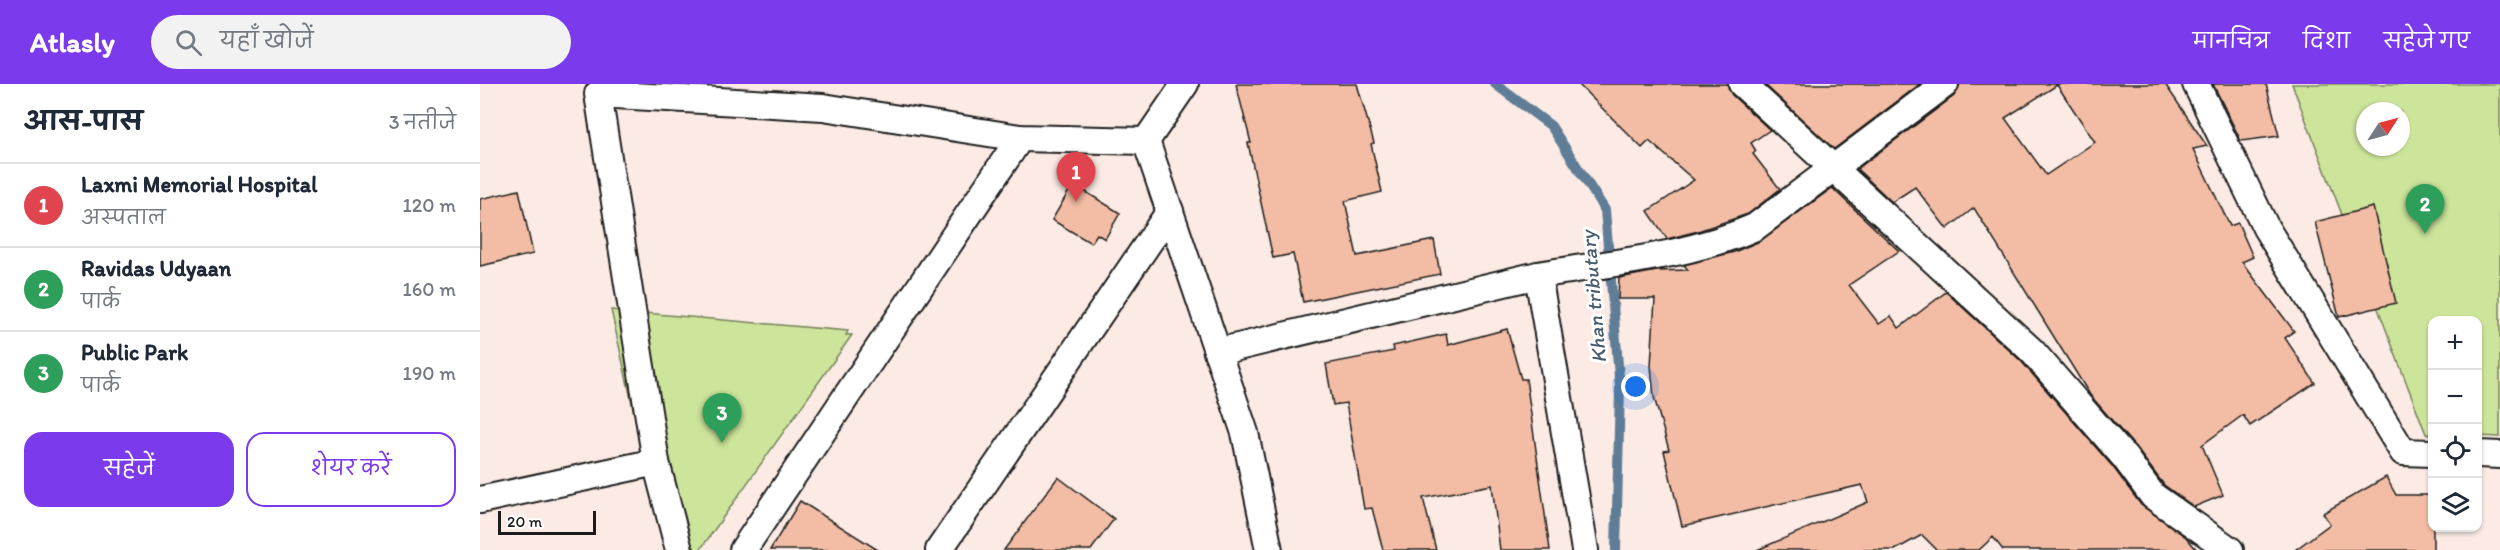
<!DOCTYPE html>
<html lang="hi">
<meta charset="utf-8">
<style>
:root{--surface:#fff;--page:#f2f2f3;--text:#1f2937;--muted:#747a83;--line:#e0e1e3;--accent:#7c3aed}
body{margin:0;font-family:Itim,"Playpen Sans Deva",sans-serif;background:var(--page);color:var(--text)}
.controls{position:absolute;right:18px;bottom:18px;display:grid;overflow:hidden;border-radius:12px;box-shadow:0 2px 4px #0004}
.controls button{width:54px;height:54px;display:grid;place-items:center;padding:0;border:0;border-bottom:2px solid var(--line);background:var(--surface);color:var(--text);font:30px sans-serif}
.compass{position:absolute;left:1876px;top:18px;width:54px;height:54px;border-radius:50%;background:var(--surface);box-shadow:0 2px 4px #0004;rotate:54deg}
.scale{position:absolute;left:18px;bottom:15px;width:98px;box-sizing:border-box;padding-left:6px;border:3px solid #1c1c1c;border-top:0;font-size:16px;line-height:21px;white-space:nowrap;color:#1c1c1c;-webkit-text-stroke:4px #fff;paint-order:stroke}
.you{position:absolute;left:1156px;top:303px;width:21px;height:21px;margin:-15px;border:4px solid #fff;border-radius:50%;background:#1a73e8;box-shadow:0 0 0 9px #1a73e833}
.badge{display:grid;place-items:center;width:39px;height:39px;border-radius:50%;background:var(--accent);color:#fff;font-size:20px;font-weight:700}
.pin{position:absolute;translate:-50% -50px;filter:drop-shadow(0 2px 3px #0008)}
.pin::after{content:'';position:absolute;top:32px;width:21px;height:18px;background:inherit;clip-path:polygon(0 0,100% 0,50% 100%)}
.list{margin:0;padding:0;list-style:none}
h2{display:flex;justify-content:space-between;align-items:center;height:78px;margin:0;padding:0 24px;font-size:26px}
h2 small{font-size:20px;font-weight:400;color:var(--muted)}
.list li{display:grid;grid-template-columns:39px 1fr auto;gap:18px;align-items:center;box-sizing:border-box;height:84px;padding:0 24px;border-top:2px solid var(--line)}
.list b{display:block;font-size:22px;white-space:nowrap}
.list p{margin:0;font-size:20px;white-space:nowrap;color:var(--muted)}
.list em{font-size:20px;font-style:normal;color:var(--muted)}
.actions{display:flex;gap:12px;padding:18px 24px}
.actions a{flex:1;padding:14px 0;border:2px solid var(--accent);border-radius:18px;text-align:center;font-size:21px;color:var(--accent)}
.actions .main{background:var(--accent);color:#fff}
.icon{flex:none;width:33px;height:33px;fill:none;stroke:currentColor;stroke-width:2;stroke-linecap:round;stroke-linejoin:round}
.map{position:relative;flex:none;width:2020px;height:466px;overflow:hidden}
header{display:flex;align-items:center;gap:36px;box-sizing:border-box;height:84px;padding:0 30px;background:var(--accent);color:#fff}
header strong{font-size:28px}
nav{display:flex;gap:33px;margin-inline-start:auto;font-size:21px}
.search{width:420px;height:54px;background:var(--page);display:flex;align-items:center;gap:15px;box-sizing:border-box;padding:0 21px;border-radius:33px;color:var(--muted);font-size:22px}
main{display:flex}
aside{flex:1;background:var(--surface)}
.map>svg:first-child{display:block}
</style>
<header>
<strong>Atlasly</strong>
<div class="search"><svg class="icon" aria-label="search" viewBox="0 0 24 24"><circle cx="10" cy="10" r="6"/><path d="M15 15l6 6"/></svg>यहाँ खोजें</div>
<nav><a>मानचित्र</a><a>दिशा</a><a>सहेजे गए</a></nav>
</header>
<main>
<aside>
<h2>आस-पास<small>3 नतीजे</small></h2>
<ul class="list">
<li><span class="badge" style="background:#e0444e">1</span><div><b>Laxmi Memorial Hospital</b><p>अस्पताल</p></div><em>120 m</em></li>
<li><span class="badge" style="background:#2e9e5b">2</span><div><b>Ravidas Udyaan</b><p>पार्क</p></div><em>160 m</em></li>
<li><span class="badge" style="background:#2e9e5b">3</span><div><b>Public Park</b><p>पार्क</p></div><em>190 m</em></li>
</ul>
<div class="actions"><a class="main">सहेजें</a><a>शेयर करें</a></div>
</aside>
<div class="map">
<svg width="2020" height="466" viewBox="0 0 2020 466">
<rect width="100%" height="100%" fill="#fbebe4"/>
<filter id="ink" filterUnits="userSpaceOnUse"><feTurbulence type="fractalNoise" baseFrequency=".0167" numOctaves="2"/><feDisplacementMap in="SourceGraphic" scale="12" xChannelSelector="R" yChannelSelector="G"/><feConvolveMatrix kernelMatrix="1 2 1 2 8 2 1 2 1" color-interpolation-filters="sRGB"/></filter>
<g filter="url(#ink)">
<g fill="#cde59b" stroke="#74805c" stroke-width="1.5" fill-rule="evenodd">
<path d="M 1812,0 L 2020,0 L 2020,353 L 1998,352 L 1998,237 L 1952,237 L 1952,350 L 1946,350 ZM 1885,27 L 1921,27 L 1921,63 L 1885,63 Z"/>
<path d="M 131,226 L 368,247 L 366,251 L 372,251 L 220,466 L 215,466 L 214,463 L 211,466 L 185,466 Z"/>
</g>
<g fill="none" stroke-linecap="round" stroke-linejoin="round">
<path stroke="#607d97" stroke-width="10" d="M 1015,0 L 1071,42 L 1125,126 L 1140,304 L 1136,466"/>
</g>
<g fill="#f3bda5" stroke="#1c1c1c" stroke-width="1.5" fill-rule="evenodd">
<path d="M 756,0 L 877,0 L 894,59 L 891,60 L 902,108 L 865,117 L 877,172 L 954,156 L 960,190 L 823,218 L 813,170 L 793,174 L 768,59 L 771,59 Z"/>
<path d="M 1098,0 L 1247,0 L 1252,11 L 1290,46 L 1271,59 L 1276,67 L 1273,70 L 1300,105 L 1268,130 L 1218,147 L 1187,155 L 1168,127 L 1214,96 L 1169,57 L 1162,64 Z"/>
<path d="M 1284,0 L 1440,0 L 1354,65 Z"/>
<path d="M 1480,0 L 1685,0 L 1727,62 L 1713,65 L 1750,142 L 1758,139 L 1773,173 L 1762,178 L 1814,247 L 1805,254 L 1835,299 L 1770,342 L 1763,331 L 1722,361 L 1743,411 L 1714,423 L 1684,401 L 1656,364 L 1610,311 L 1494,124 L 1467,145 L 1435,103 L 1412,118 L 1377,85 L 1474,12 ZM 1577,1 L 1615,58 L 1566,91 L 1525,34 Z"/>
<path d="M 1733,0 L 1786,0 L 1799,52 L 1761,57 Z"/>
<path d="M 593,100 L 640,129 L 625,155 L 617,150 L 611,159 L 572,136 Z"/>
<path d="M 1352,104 L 1419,167 L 1369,201 L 1399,240 L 1411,232 L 1419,244 L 1466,208 L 1541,277 L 1633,383 L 1661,421 L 1706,453 L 1717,466 L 1523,466 L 1513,453 L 1499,466 L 1457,466 L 1442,451 L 1415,466 L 1277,466 L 1388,418 L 1382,401 L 1202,442 L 1184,367 L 1189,366 L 1174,313 L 1171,282 L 1175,215 L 1138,215 L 1139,194 L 1177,187 L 1208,186 L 1204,181 L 1254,168 L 1280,157 Z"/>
<path d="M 39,106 L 53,170 L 0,182 L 0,115 Z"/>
<path d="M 1893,123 L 1916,219 L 1859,233 L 1835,138 Z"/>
<path d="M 1027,245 L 1041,295 L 1046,295 L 1070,466 L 1020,466 L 1012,401 L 943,414 L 956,466 L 903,466 L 892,424 L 884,425 L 866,319 L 853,321 L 846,280 L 914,267 L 913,262 L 966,250 L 968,261 Z"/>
<path d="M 578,393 L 634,435 L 611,466 L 524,466 Z"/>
<path d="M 1906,393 L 1916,411 L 1953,411 L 1953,466 L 1815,466 L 1850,440 L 1843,429 Z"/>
<path d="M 320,417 L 398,466 L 290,466 Z"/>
</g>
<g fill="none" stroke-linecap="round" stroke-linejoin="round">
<defs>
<g id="street">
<path d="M 1262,0 L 1552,267 L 1645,374 L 1673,412 L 1750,466"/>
<path d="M 1716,0 L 1786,144 L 1923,368 L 1952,369"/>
<path d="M 666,57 L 765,349 L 789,466"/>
<path d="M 666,57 L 705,0"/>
<path d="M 1058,191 C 1130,179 1207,173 1275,143 L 1465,0"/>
<path d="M 737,268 L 1058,191 L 1105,466"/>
<path d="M 1998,370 L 2020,371"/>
<path d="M 0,416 L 176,378"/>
<path d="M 199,466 L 176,378 L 118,10 L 343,23 L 540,54 L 666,57"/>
<path d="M 263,466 L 540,54"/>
<path d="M 459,466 L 690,127"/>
</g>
</defs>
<use href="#street" stroke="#1c1c1c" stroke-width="30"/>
<use href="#street" stroke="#fff" stroke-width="26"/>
</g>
</g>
<g text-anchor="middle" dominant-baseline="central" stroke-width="6" stroke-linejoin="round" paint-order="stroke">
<g font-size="21" font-style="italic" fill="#4a5d6e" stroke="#fff">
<text transform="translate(1113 213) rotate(-95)">Khan tributary</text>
</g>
</g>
</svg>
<div class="controls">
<button>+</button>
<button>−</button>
<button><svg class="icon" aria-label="locate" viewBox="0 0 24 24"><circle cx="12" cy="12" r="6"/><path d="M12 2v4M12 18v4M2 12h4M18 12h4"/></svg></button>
<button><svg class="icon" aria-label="layers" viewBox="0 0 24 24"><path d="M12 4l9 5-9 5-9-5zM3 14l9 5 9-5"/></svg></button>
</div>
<svg class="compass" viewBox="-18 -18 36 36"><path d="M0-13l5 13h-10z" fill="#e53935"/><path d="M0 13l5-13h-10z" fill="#747a83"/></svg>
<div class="scale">20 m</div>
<div class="you"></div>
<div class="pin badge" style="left:596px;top:118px;background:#e0444e">1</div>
<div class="pin badge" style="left:1945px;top:150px;background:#2e9e5b">2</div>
<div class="pin badge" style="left:242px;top:359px;background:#2e9e5b">3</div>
</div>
</main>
